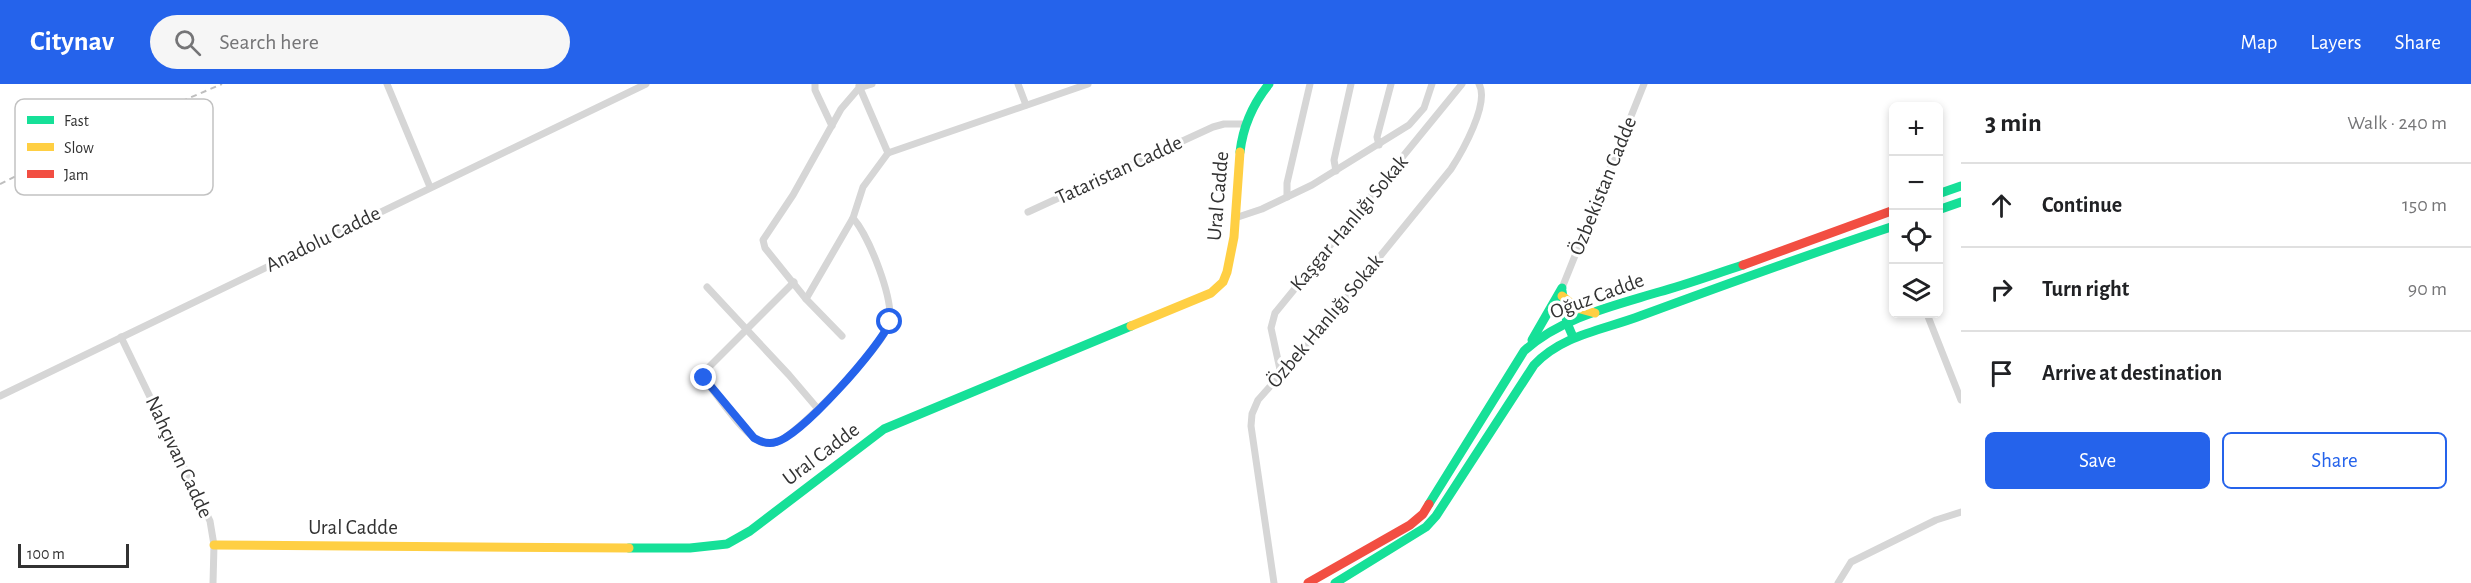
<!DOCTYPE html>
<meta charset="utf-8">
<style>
:root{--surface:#fff;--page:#f6f6f6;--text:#202124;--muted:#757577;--line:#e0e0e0;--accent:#2563eb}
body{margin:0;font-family:"Alegreya Sans",sans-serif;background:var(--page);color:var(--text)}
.controls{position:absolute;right:18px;top:18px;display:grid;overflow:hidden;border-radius:9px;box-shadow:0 3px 9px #0003}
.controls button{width:54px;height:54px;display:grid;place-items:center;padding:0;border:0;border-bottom:2px solid var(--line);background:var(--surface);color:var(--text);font:30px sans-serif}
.scale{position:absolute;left:18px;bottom:15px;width:111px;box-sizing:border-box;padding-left:6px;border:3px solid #323232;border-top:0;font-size:16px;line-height:21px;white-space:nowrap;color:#323232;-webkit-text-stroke:4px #fff;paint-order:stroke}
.stop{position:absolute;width:18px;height:18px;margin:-14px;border:4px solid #2563eb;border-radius:50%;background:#fff}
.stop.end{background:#2563eb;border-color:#fff;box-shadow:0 2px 6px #0008}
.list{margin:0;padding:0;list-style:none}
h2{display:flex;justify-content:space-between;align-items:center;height:78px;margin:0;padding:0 24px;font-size:26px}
h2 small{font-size:20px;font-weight:400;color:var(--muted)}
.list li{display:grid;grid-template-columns:39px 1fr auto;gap:18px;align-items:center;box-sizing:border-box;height:84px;padding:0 24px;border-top:2px solid var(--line)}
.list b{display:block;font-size:22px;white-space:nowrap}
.list em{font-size:20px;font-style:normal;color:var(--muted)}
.actions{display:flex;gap:12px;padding:18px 24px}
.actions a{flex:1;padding:14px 0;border:2px solid var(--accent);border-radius:9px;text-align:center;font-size:21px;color:var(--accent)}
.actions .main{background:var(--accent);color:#fff}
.icon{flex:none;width:33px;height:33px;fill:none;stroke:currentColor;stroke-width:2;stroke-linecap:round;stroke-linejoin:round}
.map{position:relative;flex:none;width:1961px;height:499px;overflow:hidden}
header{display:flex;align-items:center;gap:36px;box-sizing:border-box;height:84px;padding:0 30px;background:var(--accent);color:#fff}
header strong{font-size:28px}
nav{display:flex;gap:33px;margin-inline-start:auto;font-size:21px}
.search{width:420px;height:54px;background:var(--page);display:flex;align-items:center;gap:15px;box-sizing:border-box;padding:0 21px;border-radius:33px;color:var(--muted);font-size:22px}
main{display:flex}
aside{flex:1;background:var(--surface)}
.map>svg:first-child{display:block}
</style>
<header>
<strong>Citynav</strong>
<div class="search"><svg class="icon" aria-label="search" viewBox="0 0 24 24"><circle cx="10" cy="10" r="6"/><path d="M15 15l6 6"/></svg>Search here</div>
<nav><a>Map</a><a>Layers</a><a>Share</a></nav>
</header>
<main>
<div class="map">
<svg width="1961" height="499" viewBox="0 0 1961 499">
<rect width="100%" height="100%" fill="#fff"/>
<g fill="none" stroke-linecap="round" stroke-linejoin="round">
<g stroke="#d6d6d6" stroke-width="7">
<path d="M 387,0 L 430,103"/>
<path d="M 815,0 L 815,6 L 832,42"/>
<path d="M 1018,0 L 1026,21"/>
<path d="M 859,2 L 888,69"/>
<path d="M 1379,61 L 1377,53 L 1391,0"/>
<path d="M 1336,87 L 1334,76 L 1351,0"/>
<path d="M 1287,113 L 1287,99 L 1310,0"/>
<path d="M 1028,128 L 1213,43 L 1224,40 L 1245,40"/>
<path d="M 1235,134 L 1262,125 L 1312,101 L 1409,41 L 1424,24 L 1432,0"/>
<path d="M 794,198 L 704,288 L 705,296 C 717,311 746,355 764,359 C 769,360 776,359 781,356 C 802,345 883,262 889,240 C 895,217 869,152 853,134"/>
<path d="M 707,203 L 789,291 L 818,325"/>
<path d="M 1562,204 L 1644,0"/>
<path d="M 806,215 L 853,134 L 863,103 L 888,69 L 1088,0"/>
<path d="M 1927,230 L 1961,316"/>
<path d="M 842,252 L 806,215 L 765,164 L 763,156 L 793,111 L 841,25 L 859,4 L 872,0"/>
<path d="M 121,253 L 210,437 L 214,461 L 213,499"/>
<path d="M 1281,290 L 1271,244 L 1275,229 L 1462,0"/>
<path d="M 0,312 L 646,0"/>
<path d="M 1274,499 L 1251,342 L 1252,330 L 1258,316 L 1320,246 L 1451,85 C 1462,68 1490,19 1479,0"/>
<path d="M 1838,499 L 1851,478 L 1936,436 L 1961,428"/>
</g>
<g stroke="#16e098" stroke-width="9">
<path d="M 1240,68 C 1243,42 1252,21 1269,0"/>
<path d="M 1938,110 L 1961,102"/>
<path d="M 1938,126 L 1961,118"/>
<path d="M 1562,207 L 1567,239 L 1573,253"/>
<path d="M 1532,256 L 1562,204"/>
<path d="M 1429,420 L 1524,267 C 1560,234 1613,222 1659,208 C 1688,200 1715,190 1743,181"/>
<path d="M 629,464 L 690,464 L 727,460 L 750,447 L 884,345 L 1131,242"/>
<path d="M 1335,499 L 1426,443 L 1436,432 L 1534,281 C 1562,251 1603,246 1640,232 C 1724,201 1809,170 1894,142"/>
</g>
<g stroke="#ffcf43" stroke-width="9">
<path d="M 1562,212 L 1577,224 L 1595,229"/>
<path d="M 1131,242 L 1211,209 L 1223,198 L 1227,188 L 1234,153 L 1240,68"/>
<path d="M 214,461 L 629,464"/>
</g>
<g stroke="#f24e42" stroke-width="9">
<path d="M 1743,181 L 1894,126"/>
<path d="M 1308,499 L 1410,441 L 1423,430 L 1429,420"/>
</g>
<path stroke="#bebebe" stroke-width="2" stroke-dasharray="6 4.5" stroke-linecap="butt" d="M 0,100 L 77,62 L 222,0"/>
</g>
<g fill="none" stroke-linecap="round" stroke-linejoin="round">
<path stroke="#2563eb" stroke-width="8" d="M 704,294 L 754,354 C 761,358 768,361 776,358 C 801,352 880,263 890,238"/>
</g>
<g text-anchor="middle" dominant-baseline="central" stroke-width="6" stroke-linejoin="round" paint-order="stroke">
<g font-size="21" fill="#323232" stroke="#fff">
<text transform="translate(1119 86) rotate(-25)">Tataristan Cadde</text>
<text transform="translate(1603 102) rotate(-68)">Özbekistan Cadde</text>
<text transform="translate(1218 112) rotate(-85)">Ural Cadde</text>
<text transform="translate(1349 139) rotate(-50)">Kaşgar Hanlığı Sokak</text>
<text transform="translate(323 155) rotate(-26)">Anadolu Cadde</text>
<text transform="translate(1597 212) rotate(-20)">Oğuz Cadde</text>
<text transform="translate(1325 237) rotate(-50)">Özbek Hanlığı Sokak</text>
<text transform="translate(821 370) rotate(-37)">Ural Cadde</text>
<text transform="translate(179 373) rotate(65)">Nahçıvan Cadde</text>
<text x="353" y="443">Ural Cadde</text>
</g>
</g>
<rect x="15" y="15" width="198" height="96" rx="9" fill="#fff" stroke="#c2c2c2" stroke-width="1.5"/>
<rect x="27" y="32" width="27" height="8" fill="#16e098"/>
<rect x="27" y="59" width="27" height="8" fill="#ffcf43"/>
<rect x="27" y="86" width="27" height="8" fill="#f24e42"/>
<g font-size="16" fill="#323232">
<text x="64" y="42">Fast</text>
<text x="64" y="69">Slow</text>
<text x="64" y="96">Jam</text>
</g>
</svg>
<div class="controls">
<button>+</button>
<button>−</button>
<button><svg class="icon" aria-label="locate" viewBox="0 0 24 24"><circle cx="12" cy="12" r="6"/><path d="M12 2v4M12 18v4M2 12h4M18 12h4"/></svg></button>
<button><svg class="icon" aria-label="layers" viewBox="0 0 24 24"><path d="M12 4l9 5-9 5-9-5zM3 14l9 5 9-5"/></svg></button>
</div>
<div class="scale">100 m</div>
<div class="stop" style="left:890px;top:238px"></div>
<div class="stop end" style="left:704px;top:294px"></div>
</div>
<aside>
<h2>3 min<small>Walk · 240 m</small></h2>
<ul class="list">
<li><svg class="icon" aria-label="ahead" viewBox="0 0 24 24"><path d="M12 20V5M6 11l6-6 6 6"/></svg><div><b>Continue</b></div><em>150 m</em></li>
<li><svg class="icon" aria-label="right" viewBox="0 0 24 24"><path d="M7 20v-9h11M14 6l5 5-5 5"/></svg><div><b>Turn right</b></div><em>90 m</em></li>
<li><svg class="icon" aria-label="arrive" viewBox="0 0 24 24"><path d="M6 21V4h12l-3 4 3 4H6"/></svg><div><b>Arrive at destination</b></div></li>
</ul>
<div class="actions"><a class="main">Save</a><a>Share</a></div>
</aside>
</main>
